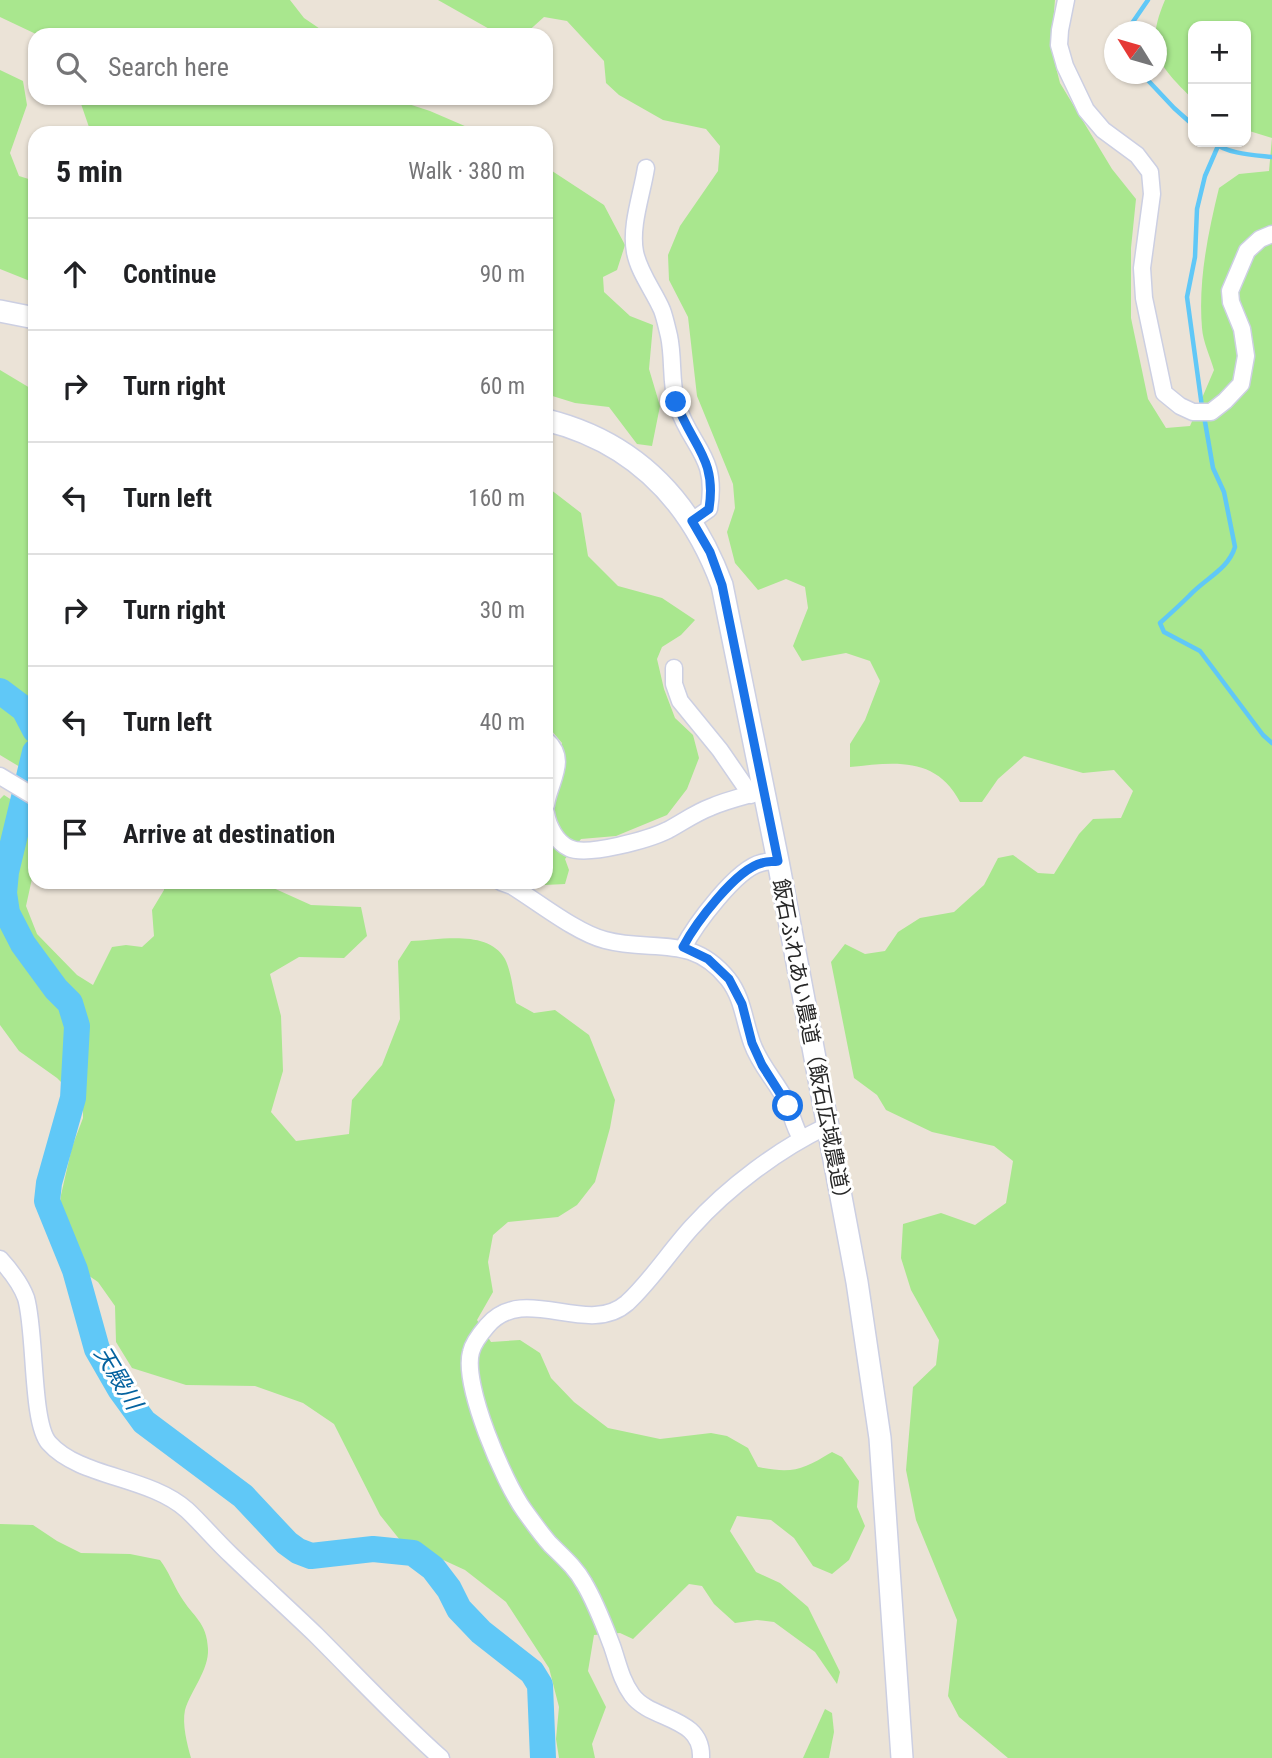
<!DOCTYPE html>
<meta charset="utf-8">
<style>
:root{--surface:#fff;--page:#f2f2f2;--text:#202124;--muted:#757577;--line:#e0e0e0}
body{margin:0;font-family:"Roboto Condensed","Noto Sans JP",sans-serif;background:var(--page);color:var(--text)}
.controls{position:absolute;right:21px;top:21px;display:grid;overflow:hidden;border-radius:14px;box-shadow:0 2px 5px #0004}
.controls button{width:63px;height:63px;display:grid;place-items:center;padding:0;border:0;border-bottom:2px solid var(--line);background:var(--surface);color:var(--text);font:35px sans-serif}
.compass{position:absolute;left:1104px;top:21px;width:63px;height:63px;border-radius:50%;background:var(--surface);box-shadow:0 2px 5px #0004;rotate:307deg}
.stop{position:absolute;width:21px;height:21px;margin:-16px;border:5px solid #1a73e8;border-radius:50%;background:#fff}
.stop.end{background:#1a73e8;border-color:#fff;box-shadow:0 2px 7px #0008}
.list{margin:0;padding:0;list-style:none}
h2{display:flex;justify-content:space-between;align-items:center;height:91px;margin:0;padding:0 28px;font-size:30px}
h2 small{font-size:23px;font-weight:400;color:var(--muted)}
.list li{display:grid;grid-template-columns:46px 1fr auto;gap:21px;align-items:center;box-sizing:border-box;height:112px;padding:0 28px;border-top:2px solid var(--line)}
.list b{display:block;font-size:26px;white-space:nowrap}
.list em{font-size:23px;font-style:normal;color:var(--muted)}
.icon{flex:none;width:38px;height:38px;fill:none;stroke:currentColor;stroke-width:2;stroke-linecap:round;stroke-linejoin:round}
.map{position:relative;flex:none;width:1272px;height:1758px;overflow:hidden}
.search{position:absolute;background:var(--surface);box-shadow:0 2px 5px #0004;left:28px;top:28px;width:525px;height:77px;display:flex;align-items:center;gap:18px;box-sizing:border-box;padding:0 24px;border-radius:21px;color:var(--muted);font-size:26px}
.panel{position:absolute;background:var(--surface);box-shadow:0 2px 5px #0004;left:28px;top:126px;width:525px;height:763px;border-radius:21px}
.map>svg:first-child{display:block}
</style>
<div class="map">
<svg width="1272" height="1758" viewBox="0 0 1272 1758">
<rect width="100%" height="100%" fill="#ebe3d7"/>
<g fill="#a9e78e">
<path d="M 0,0 L 290,0 L 304,18 L 329,35 L 38,35 L 0,17 Z"/>
<path d="M 438,0 L 1055,0 L 1051,48 L 1060,83 L 1112,169 L 1136,199 L 1131,248 L 1131,318 L 1148,399 L 1166,428 L 1190,426 L 1214,370 C 1210,356 1203,342 1202,328 C 1198,281 1208,233 1219,188 L 1239,174 L 1269,171 L 1272,138 L 1246,130 L 1246,26 L 1193,26 L 1193,99 C 1158,65 1144,49 1165,0 L 1272,0 L 1272,1758 L 1008,1758 L 959,1717 L 948,1696 L 957,1620 L 916,1520 L 906,1470 L 913,1387 L 936,1365 L 939,1340 L 911,1290 L 901,1258 L 903,1224 L 941,1213 L 975,1225 L 1006,1203 L 1013,1161 L 994,1146 L 932,1132 L 886,1110 L 877,1095 L 854,1078 L 831,962 L 845,944 L 865,954 L 885,951 L 898,932 L 920,918 L 954,912 L 984,885 L 998,858 L 1013,855 L 1038,873 L 1054,874 L 1079,834 L 1093,819 L 1121,818 L 1133,791 L 1114,770 L 1083,773 L 1024,756 L 998,779 L 982,802 L 960,802 C 936,756 895,762 850,767 L 850,744 L 865,720 L 880,681 L 870,661 L 846,653 L 802,661 L 793,646 L 808,608 L 805,587 L 786,579 L 758,590 L 735,563 L 727,532 L 735,508 L 733,484 L 697,396 L 688,317 L 669,280 L 668,255 L 680,226 L 718,171 L 720,146 L 706,129 L 663,120 L 619,95 L 606,83 L 604,61 L 567,21 L 544,17 L 524,35 L 500,35 Z"/>
<path d="M 0,70 L 23,81 L 27,105 L 10,153 L 19,176 L 35,181 L 35,283 L 0,269 Z"/>
<path d="M 79,98 L 390,98 L 430,111 L 481,133 L 91,133 Z"/>
<path d="M 546,167 L 604,205 L 625,245 L 617,270 L 603,277 L 604,292 L 630,316 L 653,325 L 649,369 L 660,406 L 652,446 L 637,444 L 609,407 L 575,403 L 546,394 Z"/>
<path d="M 0,370 L 30,388 L 35,396 L 35,776 L 0,755 Z"/>
<path d="M 546,486 L 581,513 L 588,556 L 618,586 L 662,598 L 695,620 L 681,635 L 662,647 L 657,659 L 664,689 L 675,718 L 693,735 L 699,758 L 687,789 L 667,815 L 616,836 L 581,839 L 565,859 L 569,870 L 565,884 L 545,885 L 542,882 L 546,882 L 546,771 L 560,756 L 562,743 L 546,724 Z"/>
<path d="M 4,795 L 35,815 L 35,865 L 26,906 L 37,934 L 77,975 L 93,985 L 112,947 L 126,945 L 142,947 L 154,936 L 152,910 L 164,890 L 164,882 L 260,882 L 311,905 L 361,907 L 367,936 L 344,958 L 299,957 L 270,974 L 281,1016 L 283,1071 L 271,1112 L 296,1141 L 349,1134 L 352,1100 L 382,1065 L 400,1019 L 398,961 L 411,941 C 439,940 488,929 505,959 C 511,971 513,990 516,1003 L 534,1013 L 555,1010 L 589,1035 L 615,1100 L 610,1128 L 595,1182 L 577,1205 L 558,1217 L 508,1222 L 493,1235 L 488,1262 L 493,1292 L 477,1320 L 491,1342 L 520,1340 L 540,1353 L 551,1378 L 574,1402 L 608,1428 L 660,1439 L 711,1433 L 727,1436 L 748,1448 L 758,1467 C 793,1474 802,1470 832,1452 L 842,1457 L 859,1481 L 857,1507 L 865,1526 L 849,1560 L 832,1574 L 813,1566 L 794,1538 L 771,1520 L 737,1516 L 730,1531 L 756,1572 L 780,1583 L 808,1607 L 840,1672 L 837,1684 L 815,1652 L 774,1622 L 757,1620 L 735,1623 L 714,1604 L 702,1586 L 689,1584 L 633,1639 L 620,1633 L 594,1635 L 588,1671 L 606,1707 L 592,1744 L 595,1758 L 559,1758 L 556,1739 L 559,1707 L 549,1668 L 506,1602 L 465,1570 L 400,1540 L 380,1515 L 334,1424 L 303,1403 L 255,1386 L 186,1385 L 132,1368 L 116,1342 L 115,1306 L 98,1282 L 63,1258 L 55,1242 L 61,1195 L 72,1147 L 83,1118 L 83,1104 L 57,1078 L 19,1051 L 0,1025 L 0,799 Z"/>
<path d="M 0,1524 L 33,1525 L 57,1541 L 81,1553 L 130,1554 L 160,1560 C 169,1572 173,1584 181,1597 C 193,1617 207,1622 208,1649 C 209,1670 191,1690 185,1710 C 182,1724 187,1744 191,1758 L 0,1758 Z"/>
<path d="M 825,1709 L 832,1713 L 834,1732 L 829,1758 L 803,1758 Z"/>
</g>
<g fill="none" stroke-linecap="round" stroke-linejoin="round">
<g stroke="#60c8f7" stroke-width="4.5">
<path d="M 1126,32 L 1148,0"/>
<path d="M 1142,74 L 1174,108 L 1193,125"/>
<path d="M 1213,142 C 1227,154 1254,155 1272,157"/>
<path d="M 1202,407 L 1187,297 L 1195,257 L 1197,209 L 1205,176 L 1218,146"/>
<path d="M 1204,416 L 1213,468 L 1224,492 L 1235,547 C 1228,570 1204,579 1189,596 C 1180,605 1170,614 1160,623 L 1164,632 L 1200,651 L 1263,735 L 1272,743"/>
</g>
<g stroke="#60c8f7" stroke-width="26">
<path d="M 0,691 L 24,709 L 35,730"/>
<path d="M 35,752 L 6,872 L 4,893 L 7,913 L 23,944 L 56,989 L 70,1003 L 77,1026 L 73,1098 L 49,1183 L 47,1201 L 75,1270 L 97,1349 L 120,1389 L 144,1422 L 243,1496 L 287,1543 L 298,1551 L 311,1556 L 373,1549 L 413,1553 L 433,1568 L 449,1589 L 459,1609 L 481,1632 L 532,1672 L 540,1685 L 543,1758"/>
</g>
<defs>
<g id="street">
<path d="M 1066,0 L 1060,30 L 1059,45 L 1065,66 L 1086,110 L 1103,130 L 1137,155 L 1150,172 L 1152,194 L 1142,268 L 1144,298 L 1164,393 L 1180,406 L 1193,412 L 1211,412 L 1225,401 L 1241,384 L 1246,356 L 1242,329 L 1231,302 L 1230,291 L 1247,251 L 1260,239 L 1272,234"/>
<path d="M 646,168 C 642,194 630,226 635,252 C 639,273 654,291 662,310 C 665,318 667,328 669,336 C 674,359 670,383 677,405 C 692,449 718,456 709,509 L 692,521"/>
<path d="M 674,668 L 674,684 L 680,701 L 720,750 L 751,795"/>
<path d="M 546,740 C 569,760 549,781 546,805"/>
<path d="M 0,776 L 35,797"/>
<path d="M 546,813 C 548,826 556,842 569,848 C 587,857 650,839 668,830 C 683,822 695,813 711,807 C 727,800 745,796 762,791"/>
<path d="M 501,882 L 512,886 C 538,902 577,933 605,940 C 653,953 691,933 728,979 C 743,998 744,1021 752,1043 C 760,1066 777,1082 787,1103 C 792,1115 794,1127 801,1138"/>
<path d="M 683,948 C 695,925 736,869 761,863 C 767,861 773,862 778,861"/>
<path d="M 0,1259 C 10,1270 21,1284 26,1298 C 36,1332 31,1423 49,1443 C 80,1478 149,1476 187,1510 C 202,1524 216,1541 231,1555 C 259,1582 288,1608 316,1635 C 358,1677 397,1719 441,1758"/>
<path d="M 701,1758 C 703,1716 651,1721 632,1695 C 621,1680 618,1663 612,1646 C 604,1625 596,1603 584,1583 C 575,1567 563,1557 550,1544 C 541,1534 532,1521 524,1510 C 504,1482 462,1385 471,1352 C 473,1343 481,1333 487,1326 C 524,1282 587,1338 627,1303 C 651,1281 670,1251 692,1227 C 728,1187 779,1149 827,1126"/>
</g>
<g id="secondary">
<path d="M 0,311 L 35,318"/>
<path d="M 546,420 C 635,442 691,501 722,585 L 778,861 L 857,1282 L 880,1438 L 902,1758"/>
</g>
</defs>
<use href="#street" stroke="#cccfe2" stroke-width="19"/>
<use href="#secondary" stroke="#cccfe2" stroke-width="24"/>
<use href="#street" stroke="#fff" stroke-width="16"/>
<use href="#secondary" stroke="#fff" stroke-width="21"/>
</g>
<g fill="none" stroke-linecap="round" stroke-linejoin="round">
<path stroke="#1a73e8" stroke-width="9" d="M 676,402 C 692,446 717,458 709,509 L 692,521 L 710,552 L 722,585 L 778,861 C 773,862 767,861 762,863 C 736,869 695,924 683,947 L 708,959 L 729,979 L 742,1004 L 752,1043 L 762,1065 L 788,1106"/>
</g>
<g text-anchor="middle" dominant-baseline="central" stroke-width="6" stroke-linejoin="round" paint-order="stroke">
<g font-size="21" fill="#272727" stroke="#fff">
<text transform="translate(812 1044) rotate(79)">飯石ふれあい農道（飯石広域農道）</text>
</g>
<g font-size="23" font-style="italic" fill="#04629f" stroke="#fff">
<text transform="translate(118 1378) rotate(59)">天殿川</text>
</g>
</g>
</svg>
<div class="controls">
<button>+</button>
<button>−</button>
</div>
<svg class="compass" viewBox="-18 -18 36 36"><path d="M0-13l5 13h-10z" fill="#e53935"/><path d="M0 13l5-13h-10z" fill="#757577"/></svg>
<div class="stop" style="left:788px;top:1106px"></div>
<div class="stop end" style="left:676px;top:402px"></div>
<div class="search"><svg class="icon" aria-label="search" viewBox="0 0 24 24"><circle cx="10" cy="10" r="6"/><path d="M15 15l6 6"/></svg>Search here</div>
<section class="panel">
<h2>5 min<small>Walk · 380 m</small></h2>
<ul class="list">
<li><svg class="icon" aria-label="ahead" viewBox="0 0 24 24"><path d="M12 20V5M6 11l6-6 6 6"/></svg><div><b>Continue</b></div><em>90 m</em></li>
<li><svg class="icon" aria-label="right" viewBox="0 0 24 24"><path d="M7 20v-9h11M14 6l5 5-5 5"/></svg><div><b>Turn right</b></div><em>60 m</em></li>
<li><svg class="icon" aria-label="left" viewBox="0 0 24 24"><path d="M17 20v-9H6M10 6l-5 5 5 5"/></svg><div><b>Turn left</b></div><em>160 m</em></li>
<li><svg class="icon" aria-label="right" viewBox="0 0 24 24"><path d="M7 20v-9h11M14 6l5 5-5 5"/></svg><div><b>Turn right</b></div><em>30 m</em></li>
<li><svg class="icon" aria-label="left" viewBox="0 0 24 24"><path d="M17 20v-9H6M10 6l-5 5 5 5"/></svg><div><b>Turn left</b></div><em>40 m</em></li>
<li><svg class="icon" aria-label="arrive" viewBox="0 0 24 24"><path d="M6 21V4h12l-3 4 3 4H6"/></svg><div><b>Arrive at destination</b></div></li>
</ul>
</section>
</div>
